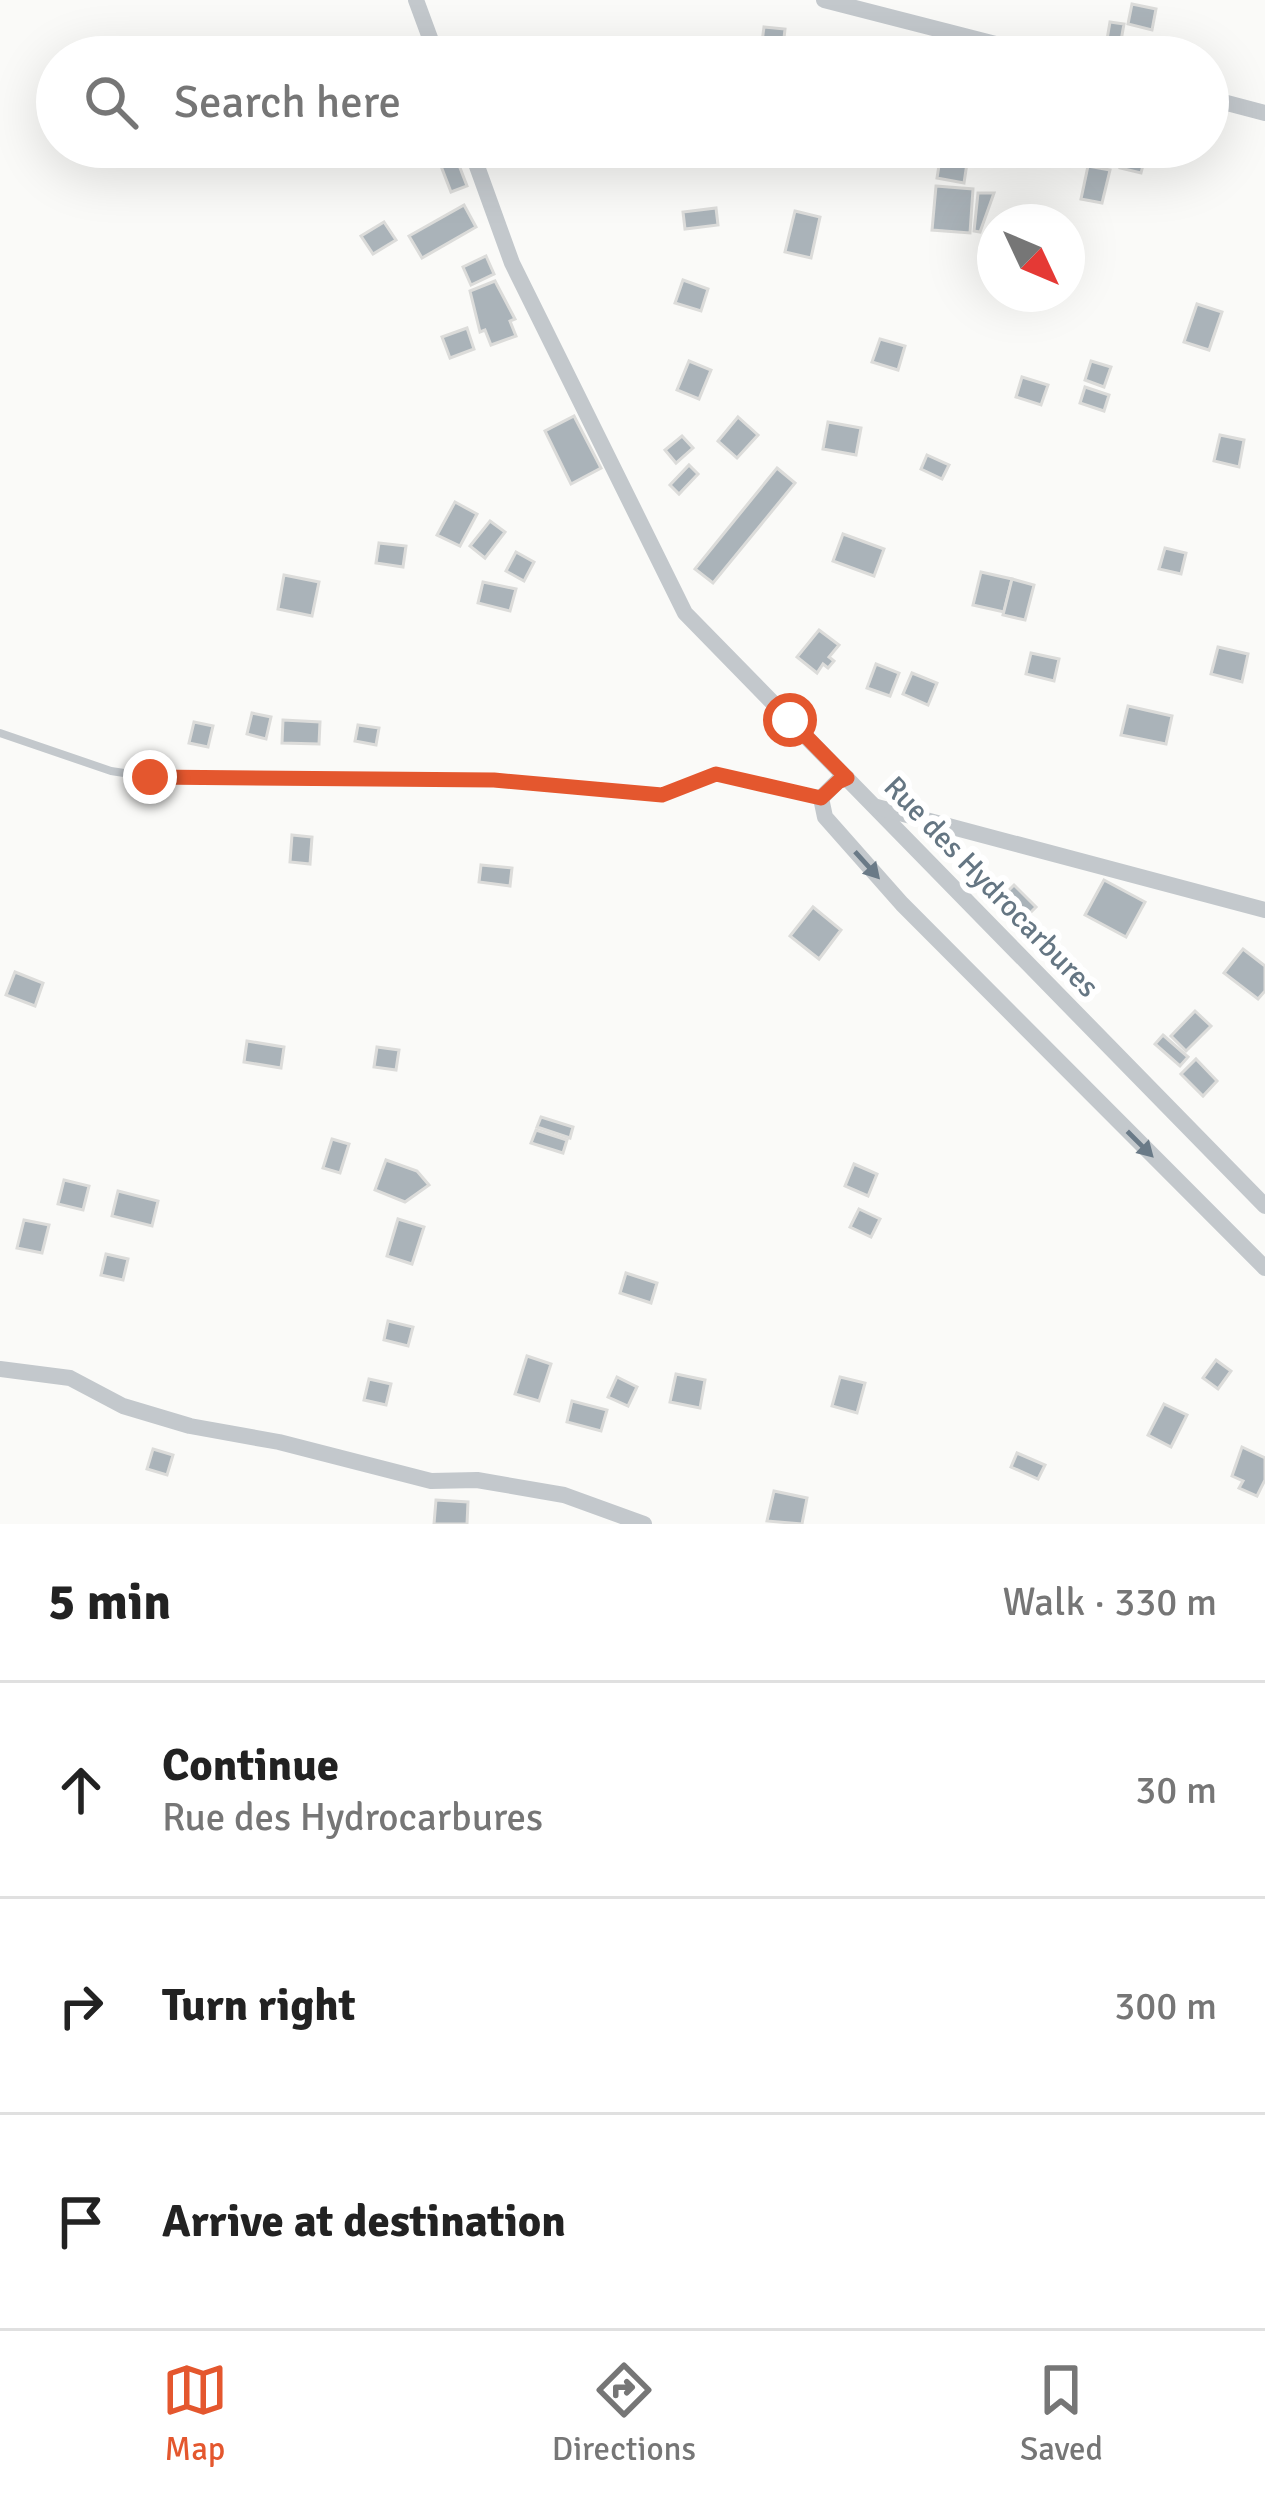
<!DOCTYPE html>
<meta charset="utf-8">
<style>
:root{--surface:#fff;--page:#f6f6f6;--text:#222;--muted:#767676;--line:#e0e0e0;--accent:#e4572e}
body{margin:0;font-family:Signika,sans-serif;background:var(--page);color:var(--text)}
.compass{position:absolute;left:977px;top:204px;width:108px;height:108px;border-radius:50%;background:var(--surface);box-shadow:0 12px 48px #0002;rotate:134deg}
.stop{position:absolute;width:36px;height:36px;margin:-27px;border:9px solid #e4572e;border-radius:50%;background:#fff}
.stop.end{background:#e4572e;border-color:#fff;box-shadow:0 3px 12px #0008}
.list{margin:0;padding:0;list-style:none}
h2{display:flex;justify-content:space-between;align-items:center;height:156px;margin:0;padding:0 48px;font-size:51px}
h2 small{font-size:39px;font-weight:400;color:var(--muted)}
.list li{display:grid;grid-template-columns:78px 1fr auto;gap:36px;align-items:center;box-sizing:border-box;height:216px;padding:0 48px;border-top:3px solid var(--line)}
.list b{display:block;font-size:45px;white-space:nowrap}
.list p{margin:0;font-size:39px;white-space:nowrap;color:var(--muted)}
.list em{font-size:39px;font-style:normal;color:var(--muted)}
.icon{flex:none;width:66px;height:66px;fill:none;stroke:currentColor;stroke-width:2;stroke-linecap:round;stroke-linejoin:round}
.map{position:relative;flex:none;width:1265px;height:1524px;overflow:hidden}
.search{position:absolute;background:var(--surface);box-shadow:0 12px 48px #0002;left:36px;right:36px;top:36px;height:132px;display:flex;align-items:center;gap:30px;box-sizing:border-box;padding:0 42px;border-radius:66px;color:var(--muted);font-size:45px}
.sheet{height:804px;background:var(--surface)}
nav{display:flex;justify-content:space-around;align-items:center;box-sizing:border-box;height:168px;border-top:3px solid var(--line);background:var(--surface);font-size:33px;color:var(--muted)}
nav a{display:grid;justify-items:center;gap:6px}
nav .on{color:var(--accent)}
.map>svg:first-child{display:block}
</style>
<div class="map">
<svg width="1265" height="1524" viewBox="0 0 1265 1524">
<rect width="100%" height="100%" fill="#fafaf8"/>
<g fill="#aab3b9" stroke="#dcdcda" stroke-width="3">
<path d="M 1132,4 L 1156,9 L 1152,30 L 1128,24 Z"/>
<path d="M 1110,22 L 1124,24 L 1118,57 L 1104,57 Z"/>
<path d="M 764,27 L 785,29 L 782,57 L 760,57 Z"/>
<path d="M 942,147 L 969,150 L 964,183 L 937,178 Z"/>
<path d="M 1125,148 L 1146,153 L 1141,173 L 1120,168 Z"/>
<path d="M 457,160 L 467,186 L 451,192 L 441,166 Z"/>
<path d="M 1088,166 L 1110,170 L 1102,203 L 1081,199 Z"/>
<path d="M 936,186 L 973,189 L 970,233 L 932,230 Z"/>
<path d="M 978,193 L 994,193 L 980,232 L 974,231 Z"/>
<path d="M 464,205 L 476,227 L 422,258 L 409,236 Z"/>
<path d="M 716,208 L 718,225 L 685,229 L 683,212 Z"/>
<path d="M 795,211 L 820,217 L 811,258 L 785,252 Z"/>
<path d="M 384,222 L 396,240 L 373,254 L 361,236 Z"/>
<path d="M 486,256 L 494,274 L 471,285 L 463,267 Z"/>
<path d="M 683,280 L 708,289 L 701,311 L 675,303 Z"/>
<path d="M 495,281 L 515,319 L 510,321 L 516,336 L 491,345 L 485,330 L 480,332 L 470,291 Z"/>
<path d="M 1197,304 L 1222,312 L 1209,350 L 1184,342 Z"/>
<path d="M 467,328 L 474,349 L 450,358 L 442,337 Z"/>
<path d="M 880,339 L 905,346 L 898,370 L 872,362 Z"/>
<path d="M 689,361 L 711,370 L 699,399 L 677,390 Z"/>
<path d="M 1091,361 L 1111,367 L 1104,387 L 1085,380 Z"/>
<path d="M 1022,377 L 1048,385 L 1041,405 L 1016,397 Z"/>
<path d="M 1085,387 L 1109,395 L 1104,411 L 1080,403 Z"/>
<path d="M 574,416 L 601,468 L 571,484 L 545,431 Z"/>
<path d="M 738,417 L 758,435 L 737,458 L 718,441 Z"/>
<path d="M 828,422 L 861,428 L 856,455 L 823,449 Z"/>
<path d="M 1220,435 L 1244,440 L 1239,467 L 1214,461 Z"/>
<path d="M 682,436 L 693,448 L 676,463 L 665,450 Z"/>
<path d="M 927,455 L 949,465 L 942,479 L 921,469 Z"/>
<path d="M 689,465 L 698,474 L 679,494 L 670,485 Z"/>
<path d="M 777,468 L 795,483 L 713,583 L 695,569 Z"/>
<path d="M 455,502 L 477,514 L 460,546 L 437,535 Z"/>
<path d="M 490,521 L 505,532 L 485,558 L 470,546 Z"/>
<path d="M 843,534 L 884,549 L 874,576 L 833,561 Z"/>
<path d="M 379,543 L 406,546 L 403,567 L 376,563 Z"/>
<path d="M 1165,548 L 1186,553 L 1181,574 L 1159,569 Z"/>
<path d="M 516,552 L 534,562 L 524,581 L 506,571 Z"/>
<path d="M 981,572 L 1012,579 L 1004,612 L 973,605 Z"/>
<path d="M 284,575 L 319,582 L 312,616 L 278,609 Z"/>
<path d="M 1012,579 L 1034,585 L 1025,620 L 1003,615 Z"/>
<path d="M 483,582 L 516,589 L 510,611 L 478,603 Z"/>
<path d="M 819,630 L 839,645 L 829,657 L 834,661 L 828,668 L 823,664 L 817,673 L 797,657 Z"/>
<path d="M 1218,647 L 1248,654 L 1242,682 L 1211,674 Z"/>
<path d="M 1031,653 L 1059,659 L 1054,681 L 1026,674 Z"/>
<path d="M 876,664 L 899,673 L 890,696 L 867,688 Z"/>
<path d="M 912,673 L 937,683 L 928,705 L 903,694 Z"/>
<path d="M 1128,706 L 1172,716 L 1166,744 L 1121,735 Z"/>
<path d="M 252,713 L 271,717 L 266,739 L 247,734 Z"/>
<path d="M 283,720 L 320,722 L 319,744 L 282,743 Z"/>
<path d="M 194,722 L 213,726 L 208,747 L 189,743 Z"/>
<path d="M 358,725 L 379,728 L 376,745 L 355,741 Z"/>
<path d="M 292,835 L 312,837 L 310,864 L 290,862 Z"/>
<path d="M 481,865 L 512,868 L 510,886 L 479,882 Z"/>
<path d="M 1104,880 L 1145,902 L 1126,937 L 1085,915 Z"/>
<path d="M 1014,885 L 1036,907 L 1017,926 L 995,904 Z"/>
<path d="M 813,907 L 841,930 L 819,959 L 790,936 Z"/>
<path d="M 1243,949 L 1265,966 L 1265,991 L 1258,999 L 1224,973 Z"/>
<path d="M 15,972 L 43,983 L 35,1006 L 6,995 Z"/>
<path d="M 1195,1011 L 1211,1026 L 1186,1051 L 1171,1036 Z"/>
<path d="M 1163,1035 L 1188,1057 L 1180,1066 L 1155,1044 Z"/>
<path d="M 247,1041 L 284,1047 L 281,1068 L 244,1062 Z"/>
<path d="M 377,1047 L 399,1050 L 396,1070 L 374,1067 Z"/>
<path d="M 1196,1059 L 1217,1081 L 1203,1096 L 1181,1074 Z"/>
<path d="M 541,1117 L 573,1127 L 570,1138 L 537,1127 Z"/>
<path d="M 536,1130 L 567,1140 L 563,1153 L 531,1143 Z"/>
<path d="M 332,1139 L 349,1144 L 340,1173 L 323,1168 Z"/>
<path d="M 386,1160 L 417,1171 L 429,1185 L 405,1202 L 375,1190 Z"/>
<path d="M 854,1164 L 877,1174 L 868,1196 L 845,1186 Z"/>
<path d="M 64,1180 L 89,1186 L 83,1210 L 58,1204 Z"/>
<path d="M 118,1191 L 158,1201 L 152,1226 L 112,1216 Z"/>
<path d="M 859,1209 L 880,1219 L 871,1237 L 850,1227 Z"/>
<path d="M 398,1219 L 424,1227 L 412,1264 L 387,1256 Z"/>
<path d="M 24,1220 L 49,1225 L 42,1253 L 17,1248 Z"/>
<path d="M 106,1254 L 128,1259 L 123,1280 L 101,1275 Z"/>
<path d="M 626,1273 L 657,1283 L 651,1303 L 620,1293 Z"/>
<path d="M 388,1321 L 413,1327 L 408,1346 L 384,1340 Z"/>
<path d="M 527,1356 L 551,1364 L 539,1401 L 515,1394 Z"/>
<path d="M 1216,1360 L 1231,1371 L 1218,1389 L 1203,1378 Z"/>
<path d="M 676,1374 L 705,1380 L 700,1408 L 670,1402 Z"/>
<path d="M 617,1377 L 637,1387 L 628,1406 L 608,1397 Z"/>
<path d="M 840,1377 L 865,1383 L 857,1413 L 832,1406 Z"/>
<path d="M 369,1379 L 391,1384 L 386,1405 L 364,1400 Z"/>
<path d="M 572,1401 L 607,1410 L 601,1431 L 567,1422 Z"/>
<path d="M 1164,1404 L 1187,1415 L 1171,1447 L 1148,1435 Z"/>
<path d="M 1242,1447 L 1265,1458 L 1265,1480 L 1257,1496 L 1239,1488 L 1243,1481 L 1232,1476 Z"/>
<path d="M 153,1449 L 173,1455 L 167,1475 L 147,1469 Z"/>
<path d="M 1017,1453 L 1045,1465 L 1038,1479 L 1011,1467 Z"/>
<path d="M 774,1491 L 807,1498 L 802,1524 L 767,1521 Z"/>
<path d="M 436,1500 L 468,1502 L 467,1524 L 434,1524 Z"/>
</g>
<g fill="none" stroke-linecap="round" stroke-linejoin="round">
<path stroke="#c3c8cc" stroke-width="8" d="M 0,733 L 111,771 L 150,777 L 494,780 L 662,795 L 716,774 L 819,798"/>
<g stroke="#c3c8cc" stroke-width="16">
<path d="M 416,0 L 437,57"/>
<path d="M 824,0 L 1046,57"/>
<path d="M 1208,98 L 1265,113"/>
<path d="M 470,147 L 512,263 L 685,613 L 1265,1206"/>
<path d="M 847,778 L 838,781 L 821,798 L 825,817 L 902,904 L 1265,1268"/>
<path d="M 877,807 L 1265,910"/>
<path d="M 0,1369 L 70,1378 L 123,1406 L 190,1426 L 279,1442 L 431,1481 L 477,1480 L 564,1495 L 644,1524"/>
</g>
</g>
<defs><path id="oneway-solid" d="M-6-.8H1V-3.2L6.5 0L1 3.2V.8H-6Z" transform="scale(3)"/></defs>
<g fill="#6a7a87">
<use href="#oneway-solid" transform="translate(867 865) rotate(48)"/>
<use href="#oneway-solid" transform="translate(1140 1144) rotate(45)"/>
</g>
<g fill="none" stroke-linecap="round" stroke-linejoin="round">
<path stroke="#e4572e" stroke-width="15" d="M 150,777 L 494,780 L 662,795 L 716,774 L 821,798 L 838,782 L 847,778 L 790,720"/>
</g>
<g text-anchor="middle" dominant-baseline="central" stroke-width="12" stroke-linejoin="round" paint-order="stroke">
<g font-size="30" fill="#657683" stroke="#fff">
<text transform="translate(991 887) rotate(46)">Rue des Hydrocarbures</text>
</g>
</g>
</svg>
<svg class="compass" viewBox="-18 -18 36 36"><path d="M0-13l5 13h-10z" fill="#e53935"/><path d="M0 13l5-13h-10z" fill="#767676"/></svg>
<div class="stop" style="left:790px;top:720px"></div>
<div class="stop end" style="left:150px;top:777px"></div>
<div class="search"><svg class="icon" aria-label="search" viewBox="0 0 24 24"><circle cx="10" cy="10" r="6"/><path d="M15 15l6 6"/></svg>Search here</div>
</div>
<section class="sheet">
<h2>5 min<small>Walk · 330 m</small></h2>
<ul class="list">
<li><svg class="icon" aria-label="ahead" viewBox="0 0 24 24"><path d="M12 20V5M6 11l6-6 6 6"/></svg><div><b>Continue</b><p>Rue des Hydrocarbures</p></div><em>30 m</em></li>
<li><svg class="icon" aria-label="right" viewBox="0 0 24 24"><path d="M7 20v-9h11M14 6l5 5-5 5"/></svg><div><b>Turn right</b></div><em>300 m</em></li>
<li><svg class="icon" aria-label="arrive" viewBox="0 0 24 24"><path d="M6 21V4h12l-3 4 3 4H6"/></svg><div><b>Arrive at destination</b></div></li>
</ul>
</section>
<nav>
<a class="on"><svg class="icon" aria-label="map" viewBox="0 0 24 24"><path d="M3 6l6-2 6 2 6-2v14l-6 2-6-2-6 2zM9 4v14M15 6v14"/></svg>Map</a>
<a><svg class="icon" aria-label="directions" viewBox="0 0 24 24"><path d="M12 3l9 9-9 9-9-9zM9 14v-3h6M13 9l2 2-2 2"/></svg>Directions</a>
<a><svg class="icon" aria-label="saved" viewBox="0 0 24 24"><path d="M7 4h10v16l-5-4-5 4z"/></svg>Saved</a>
</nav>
